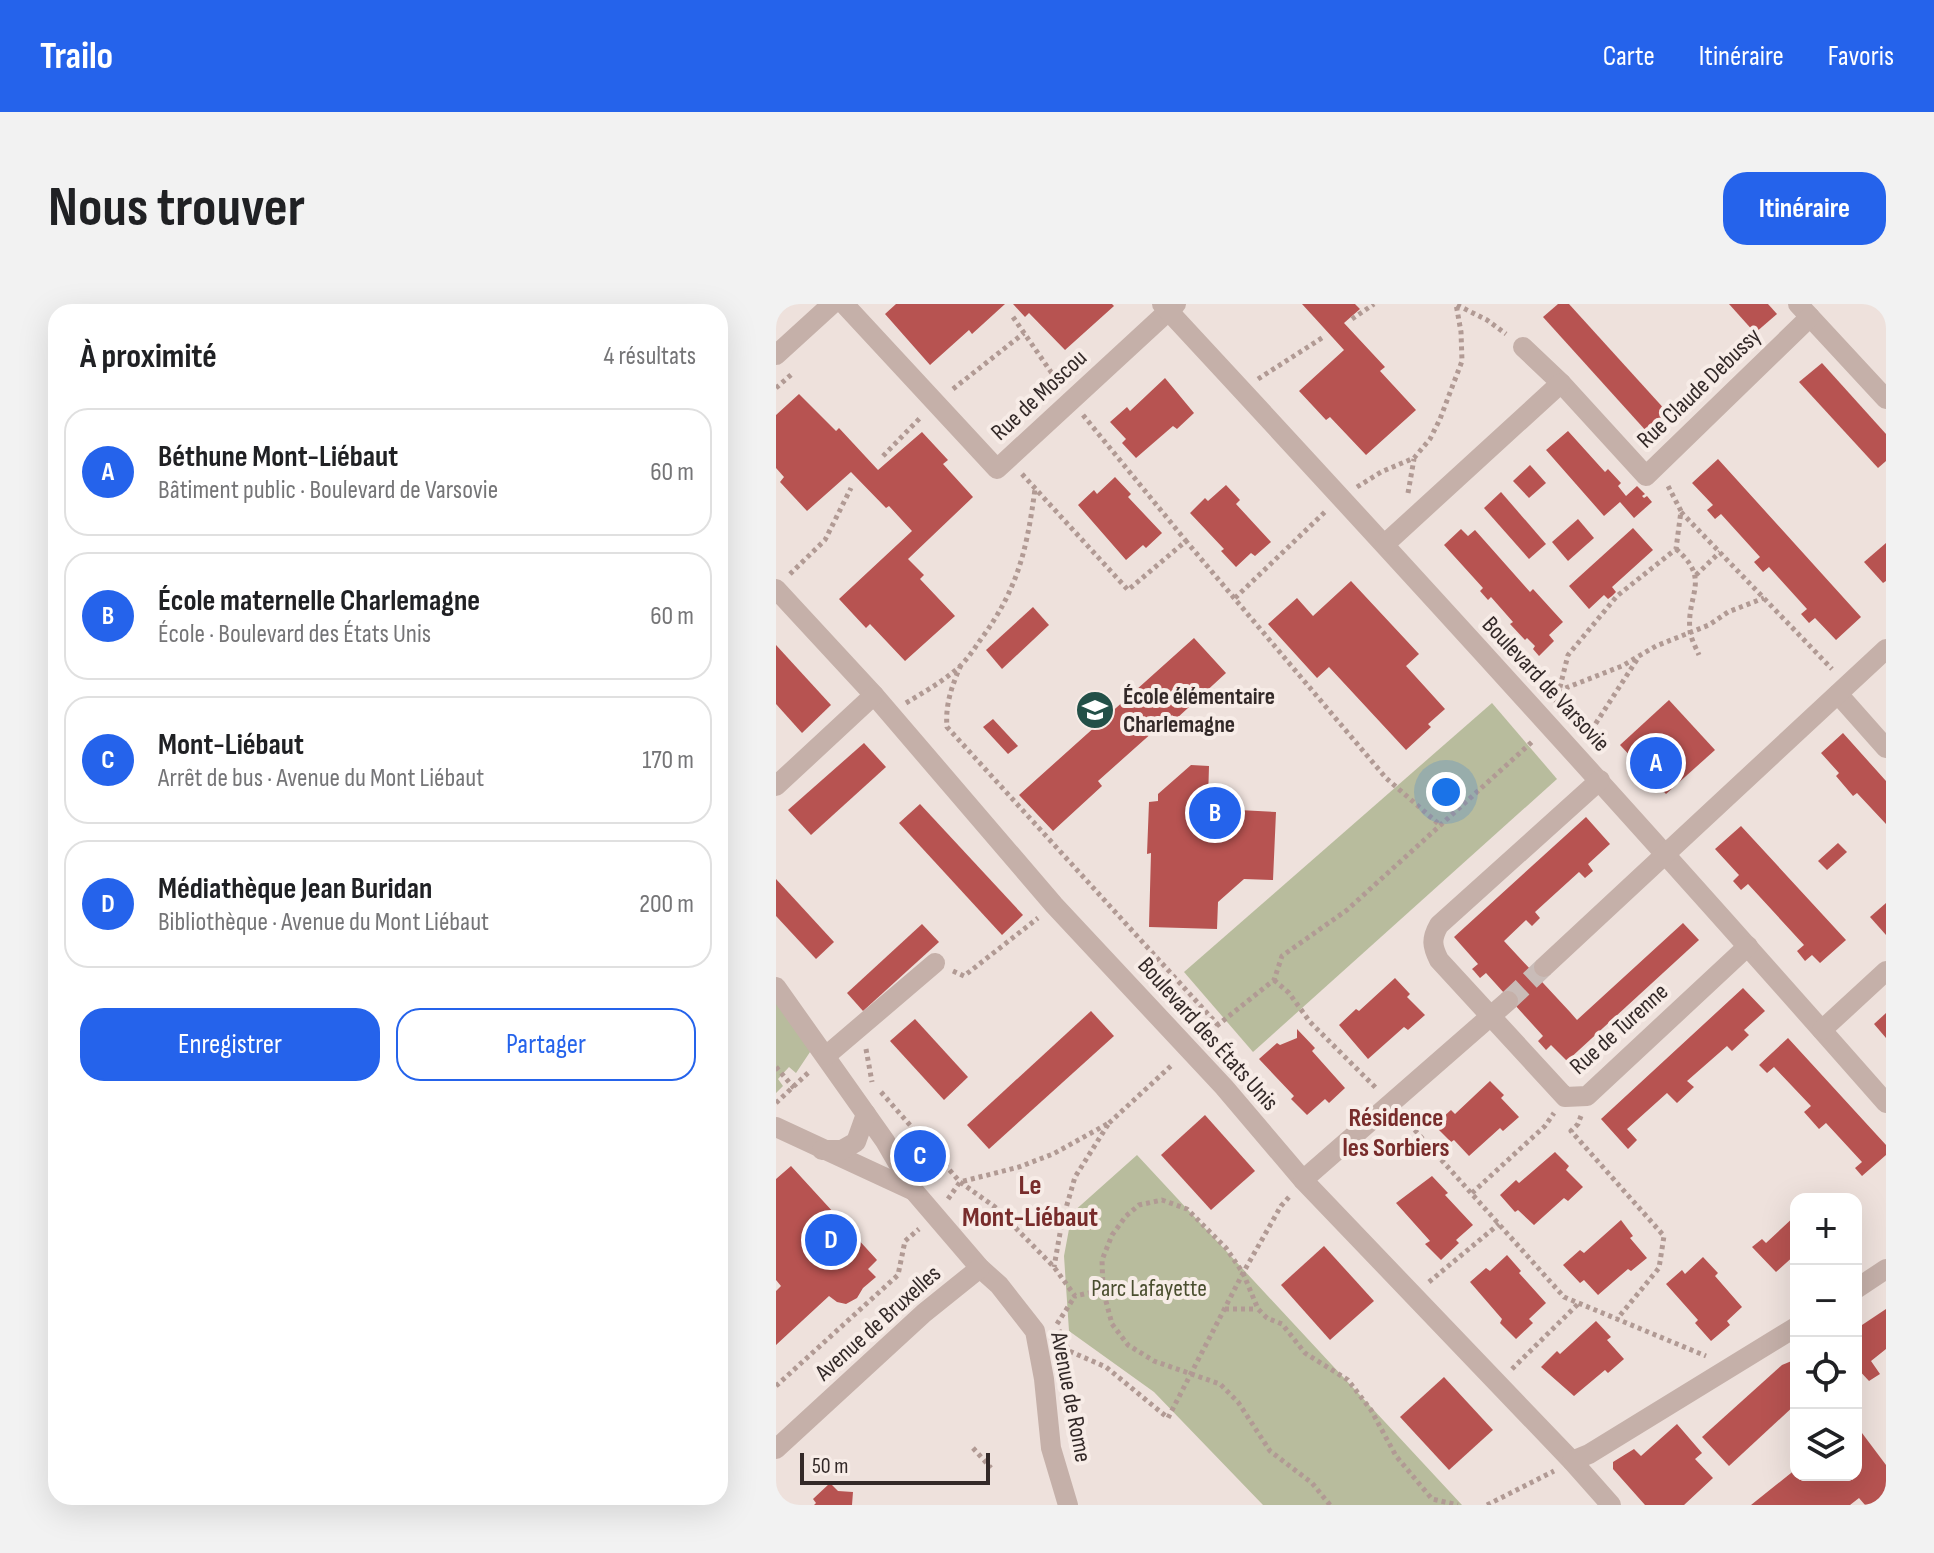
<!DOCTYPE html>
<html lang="fr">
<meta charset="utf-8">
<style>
:root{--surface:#fff;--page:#f2f2f2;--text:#202124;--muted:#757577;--line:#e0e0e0;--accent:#2563eb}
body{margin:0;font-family:"Sofia Sans Condensed",sans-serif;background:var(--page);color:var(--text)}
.controls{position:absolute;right:24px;bottom:24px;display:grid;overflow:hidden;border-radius:16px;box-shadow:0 8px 32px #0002}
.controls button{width:72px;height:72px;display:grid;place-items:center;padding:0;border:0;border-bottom:2px solid var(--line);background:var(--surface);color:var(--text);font:40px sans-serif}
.scale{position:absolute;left:24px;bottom:20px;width:190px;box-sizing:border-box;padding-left:8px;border:4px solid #332928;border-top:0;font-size:22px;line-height:28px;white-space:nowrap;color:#332928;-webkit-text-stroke:6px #f7ece7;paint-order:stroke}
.you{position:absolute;left:670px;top:488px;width:28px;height:28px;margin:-20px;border:6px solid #fff;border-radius:50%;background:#1a73e8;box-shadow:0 0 0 12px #1a73e833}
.badge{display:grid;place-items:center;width:52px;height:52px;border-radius:50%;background:var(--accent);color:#fff;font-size:26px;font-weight:700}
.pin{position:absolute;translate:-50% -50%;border:4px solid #fff;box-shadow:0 2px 8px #0006}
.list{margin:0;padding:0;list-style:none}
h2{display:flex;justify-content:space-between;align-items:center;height:104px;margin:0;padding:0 32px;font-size:34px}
h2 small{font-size:26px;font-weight:400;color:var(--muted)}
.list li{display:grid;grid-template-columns:52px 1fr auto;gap:24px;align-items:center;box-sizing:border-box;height:128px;margin:0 16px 16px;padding:0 16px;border:2px solid var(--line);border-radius:24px}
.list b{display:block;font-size:30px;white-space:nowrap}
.list p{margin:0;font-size:26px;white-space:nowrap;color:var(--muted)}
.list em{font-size:26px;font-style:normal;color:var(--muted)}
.actions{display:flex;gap:16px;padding:24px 32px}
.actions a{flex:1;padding:18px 0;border:2px solid var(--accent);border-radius:24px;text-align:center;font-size:28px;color:var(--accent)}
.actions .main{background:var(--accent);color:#fff}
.icon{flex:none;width:44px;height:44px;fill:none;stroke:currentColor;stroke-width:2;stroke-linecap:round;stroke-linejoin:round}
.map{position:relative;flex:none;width:1110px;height:1201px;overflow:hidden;border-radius:24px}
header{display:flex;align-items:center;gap:48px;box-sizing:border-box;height:112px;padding:0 40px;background:var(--accent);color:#fff}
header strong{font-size:38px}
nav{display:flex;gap:44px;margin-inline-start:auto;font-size:28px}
.intro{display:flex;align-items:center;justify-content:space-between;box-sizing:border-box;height:192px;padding:0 48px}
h1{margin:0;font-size:56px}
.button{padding:20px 36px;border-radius:24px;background:var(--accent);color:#fff;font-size:28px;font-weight:700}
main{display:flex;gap:48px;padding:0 48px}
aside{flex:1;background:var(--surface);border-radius:24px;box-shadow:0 8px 32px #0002}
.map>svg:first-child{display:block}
</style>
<header>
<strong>Trailo</strong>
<nav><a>Carte</a><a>Itinéraire</a><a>Favoris</a></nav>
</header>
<div class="intro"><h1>Nous trouver</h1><a class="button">Itinéraire</a></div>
<main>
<aside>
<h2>À proximité<small>4 résultats</small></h2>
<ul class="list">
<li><span class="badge">A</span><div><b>Béthune Mont-Liébaut</b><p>Bâtiment public · Boulevard de Varsovie</p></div><em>60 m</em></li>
<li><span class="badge">B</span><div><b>École maternelle Charlemagne</b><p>École · Boulevard des États Unis</p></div><em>60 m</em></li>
<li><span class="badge">C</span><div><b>Mont-Liébaut</b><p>Arrêt de bus · Avenue du Mont Liébaut</p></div><em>170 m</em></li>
<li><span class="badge">D</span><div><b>Médiathèque Jean Buridan</b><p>Bibliothèque · Avenue du Mont Liébaut</p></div><em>200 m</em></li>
</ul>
<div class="actions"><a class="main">Enregistrer</a><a>Partager</a></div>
</aside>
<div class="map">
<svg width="1110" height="1201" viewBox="0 0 1110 1201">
<rect width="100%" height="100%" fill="#eee1dc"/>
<g fill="#b8bc9d">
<path d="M 716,399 L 781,475 L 477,748 L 408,668 Z"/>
<path d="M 0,693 L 36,745 L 20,769 L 13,763 L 2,775 L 7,782 L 0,789 Z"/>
<path d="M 361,851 L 686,1201 L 487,1201 L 378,1088 L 293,1027 L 288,952 L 296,909 Z"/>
</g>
<g fill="#b75351">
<path d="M 120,0 L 229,0 L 196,30 L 193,26 L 154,61 L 109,10 Z"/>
<path d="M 237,0 L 336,0 L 338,2 L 289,46 L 253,9 L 249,13 Z"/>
<path d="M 526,0 L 579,0 L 584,5 L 568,19 L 609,63 L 604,67 L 640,106 L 590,151 L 554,113 L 550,116 L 523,87 L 568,46 Z"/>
<path d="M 782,0 L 793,0 L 892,109 L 871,128 L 767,13 Z"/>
<path d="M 953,0 L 992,0 L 1001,10 L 979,29 Z"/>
<path d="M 1046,59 L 1110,130 L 1110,157 L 1102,164 L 1023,78 Z"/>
<path d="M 389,74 L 418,109 L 401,125 L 397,122 L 360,154 L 346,139 L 350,135 L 334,118 L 351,103 L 354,107 Z"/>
<path d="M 23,90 L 60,127 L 63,124 L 102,166 L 146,128 L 172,156 L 167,160 L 197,193 L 132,255 L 148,271 L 144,275 L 179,312 L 129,357 L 94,320 L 90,324 L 63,295 L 136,227 L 113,202 L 110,204 L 75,168 L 31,207 L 4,178 L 8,173 L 0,164 L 0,111 Z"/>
<path d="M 792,127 L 829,168 L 832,165 L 845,179 L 842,182 L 850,192 L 861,182 L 869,190 L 866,192 L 868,194 L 871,192 L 876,198 L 858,214 L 844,198 L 828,212 L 770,146 Z"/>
<path d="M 942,155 L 1085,313 L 1060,336 L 1039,314 L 1033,319 L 1025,310 L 1031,305 L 993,263 L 987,268 L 978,258 L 984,253 L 945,210 L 939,215 L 931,206 L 937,201 L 916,179 Z"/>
<path d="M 754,161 L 770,179 L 753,194 L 737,177 Z"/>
<path d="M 339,173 L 355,190 L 352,193 L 386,229 L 370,244 L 367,241 L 350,256 L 302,201 L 318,186 L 321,190 Z"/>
<path d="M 450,181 L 464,196 L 460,200 L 495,238 L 479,252 L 475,249 L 460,263 L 445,247 L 448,245 L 414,209 L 429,194 L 432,197 Z"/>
<path d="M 725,188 L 770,240 L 753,255 L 708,204 Z"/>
<path d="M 802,215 L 818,234 L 792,257 L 776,238 Z"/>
<path d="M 857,224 L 877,246 L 836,283 L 840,288 L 836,292 L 832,295 L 828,291 L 813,305 L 793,282 Z"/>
<path d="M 685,225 L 692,232 L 699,226 L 754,288 L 757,285 L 787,318 L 773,331 L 778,337 L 763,352 L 757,345 L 759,342 L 751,334 L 749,336 L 734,320 L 737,318 L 715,293 L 712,296 L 704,287 L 707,284 L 668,241 Z"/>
<path d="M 1110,239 L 1110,277 L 1107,279 L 1088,258 Z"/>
<path d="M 575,277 L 643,350 L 630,362 L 669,405 L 652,420 L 655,423 L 630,446 L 553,363 L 541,374 L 492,320 L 521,294 L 537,312 Z"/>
<path d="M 257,303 L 273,321 L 226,365 L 210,346 Z"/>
<path d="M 418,334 L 450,369 L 400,415 L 396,411 L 322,477 L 326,482 L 277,527 L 243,491 Z"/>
<path d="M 0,341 L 55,401 L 26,429 L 0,400 Z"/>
<path d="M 893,396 L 939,446 L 890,490 L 844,441 Z"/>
<path d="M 217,415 L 242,442 L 232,450 L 207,423 Z"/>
<path d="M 1067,429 L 1110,477 L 1110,520 L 1081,489 L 1077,492 L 1060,472 L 1063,469 L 1045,449 Z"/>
<path d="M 88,439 L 110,463 L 35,531 L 12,506 Z"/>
<path d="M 415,461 L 433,462 L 432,496 L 425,497 L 425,504 L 500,508 L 497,576 L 468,575 L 442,598 L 441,625 L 373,623 L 375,549 L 371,550 L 373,498 L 382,497 L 382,490 Z"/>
<path d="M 144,500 L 247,611 L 226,631 L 123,519 Z"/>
<path d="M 810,513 L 834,540 L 812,560 L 817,567 L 809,574 L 803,568 L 759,608 L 764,614 L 756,622 L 750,616 L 728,637 L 794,708 L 801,716 L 907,619 L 923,636 L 791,757 L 775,741 L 770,746 L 762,737 L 767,732 L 710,669 L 704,674 L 698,667 L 696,665 L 702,660 L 678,633 Z"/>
<path d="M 965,522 L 1070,636 L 1044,659 L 1036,651 L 1029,657 L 1021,647 L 1028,641 L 972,580 L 965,586 L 957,577 L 963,571 L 939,545 Z"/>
<path d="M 1062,539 L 1071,548 L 1051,566 L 1042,557 Z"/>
<path d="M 0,575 L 58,638 L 40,655 L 0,612 Z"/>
<path d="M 1110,599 L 1110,631 L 1094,613 Z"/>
<path d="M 146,620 L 163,638 L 87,707 L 71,689 Z"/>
<path d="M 619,674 L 634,690 L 631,693 L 649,711 L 632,726 L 628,723 L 592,755 L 563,721 L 580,705 L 583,707 Z"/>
<path d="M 967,684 L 989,707 L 968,726 L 973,731 L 956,747 L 951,742 L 911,777 L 918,783 L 901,799 L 891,789 L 851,825 L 861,836 L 852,845 L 825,815 Z"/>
<path d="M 315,707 L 338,732 L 213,845 L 191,821 Z"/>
<path d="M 1110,709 L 1110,734 L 1098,720 Z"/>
<path d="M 139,715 L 192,773 L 168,796 L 114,737 Z"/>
<path d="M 857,715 L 862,721 L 852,729 L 847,723 Z"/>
<path d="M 521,725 L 539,744 L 536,747 L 569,784 L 553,799 L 549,795 L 531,811 L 515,795 L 518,792 L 483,755 L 501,739 L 504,741 L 521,734 Z"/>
<path d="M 1012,734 L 1110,841 L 1110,851 L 1086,872 L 1079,864 L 1086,858 L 1050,819 L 1043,825 L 1028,808 L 1035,802 L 998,763 L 991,769 L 983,761 Z"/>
<path d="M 714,777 L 728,791 L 725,794 L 743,813 L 727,827 L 724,824 L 693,852 L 678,836 L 675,838 L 658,821 L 675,806 L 679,810 Z"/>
<path d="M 429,811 L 479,867 L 435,906 L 385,851 Z"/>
<path d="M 779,848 L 793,862 L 790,866 L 807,883 L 792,897 L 788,894 L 758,921 L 742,906 L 739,908 L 724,891 L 740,876 L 743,879 Z"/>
<path d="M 15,862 L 101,956 L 92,965 L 100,973 L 87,984 L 81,994 L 70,1000 L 61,998 L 53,992 L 0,1041 L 0,987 L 5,982 L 0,976 L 0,875 Z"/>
<path d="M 656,872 L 672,889 L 669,891 L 697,921 L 680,936 L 683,939 L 665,956 L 649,940 L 654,937 L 620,899 Z"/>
<path d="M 1020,911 L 1020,950 L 1000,968 L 976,943 L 986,935 L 990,939 Z"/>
<path d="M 845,916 L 857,932 L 854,934 L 871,954 L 855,967 L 852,965 L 822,991 L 808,976 L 804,979 L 787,961 L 804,946 L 808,949 Z"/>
<path d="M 548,942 L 598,997 L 554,1036 L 505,981 Z"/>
<path d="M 731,951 L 745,967 L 743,969 L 770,999 L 753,1015 L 757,1019 L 740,1035 L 724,1019 L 726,1015 L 694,978 L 710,964 L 714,967 Z"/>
<path d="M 927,953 L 942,969 L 939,972 L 966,1003 L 951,1017 L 954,1021 L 935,1037 L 919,1019 L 922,1016 L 890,980 L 906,966 L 909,970 Z"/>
<path d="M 1110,1005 L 1110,1045 L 1095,1057 L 1104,1070 L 1093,1077 L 1080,1063 L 1080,1025 Z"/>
<path d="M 820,1017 L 835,1033 L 831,1036 L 848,1055 L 832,1069 L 829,1066 L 798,1092 L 765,1063 L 781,1047 L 784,1050 Z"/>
<path d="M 1018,1056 L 1020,1057 L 1020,1100 L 953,1162 L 926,1133 L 1006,1061 Z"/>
<path d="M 668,1073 L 717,1126 L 673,1166 L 624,1113 Z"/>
<path d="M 901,1120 L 926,1149 L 919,1155 L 937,1174 L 908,1201 L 869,1201 L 837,1165 L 837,1158 L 858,1145 L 865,1152 Z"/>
<path d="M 1080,1121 L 1110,1161 L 1110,1201 L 1089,1201 L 1083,1194 L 1074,1201 L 975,1201 L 1020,1165 L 1020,1171 L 1080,1171 Z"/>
<path d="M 54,1179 L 62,1187 L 77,1188 L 76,1201 L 38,1201 L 40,1199 L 37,1195 Z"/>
</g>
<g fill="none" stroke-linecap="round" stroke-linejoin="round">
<path stroke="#c9bcb8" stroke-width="20" stroke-dasharray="20 10" stroke-linecap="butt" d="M 732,697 L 768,663"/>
<g stroke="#b19a94" stroke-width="5" stroke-dasharray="4 4" stroke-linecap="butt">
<path d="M 681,1 L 711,16 L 730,30"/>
<path d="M 237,13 L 284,81"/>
<path d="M 576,15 L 598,0"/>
<path d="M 482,75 L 549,32"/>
<path d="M 0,84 L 17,69"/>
<path d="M 177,85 L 248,29"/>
<path d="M 307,111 L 410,237"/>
<path d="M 107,152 L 145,113"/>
<path d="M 246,170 L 352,286 L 410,237 L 610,474 L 665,522"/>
<path d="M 581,183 L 605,168 L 638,154 L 654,135 L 664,115 L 686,57 L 685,28 L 680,0"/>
<path d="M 632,189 L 638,155"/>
<path d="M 905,208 L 1056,365"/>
<path d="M 900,245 C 936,276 910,290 914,327 C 915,335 920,344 923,351"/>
<path d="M 14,270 L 49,236 L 75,184"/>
<path d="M 920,271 L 944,248"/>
<path d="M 459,294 L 551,206"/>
<path d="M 185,361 C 176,381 169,401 171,423 L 442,721"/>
<path d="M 782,387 L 846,362 L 880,342 L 933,321 L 952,308 L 988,294"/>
<path d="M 130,399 C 148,388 166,378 182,364 C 191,356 198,345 205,335 C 242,285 251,245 259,185"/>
<path d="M 780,399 L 792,351 L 841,292 L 900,245 L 905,207 L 891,180"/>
<path d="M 811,433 L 862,354"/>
<path d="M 177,667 L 188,672 L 262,614"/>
<path d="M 498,676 L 513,689 L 534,718 L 602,786"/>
<path d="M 428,732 L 498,676 L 506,652 L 571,606 L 757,437"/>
<path d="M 90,745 L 96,778"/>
<path d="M 0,763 L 18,784"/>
<path d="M 105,788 L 184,878 L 219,903 L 278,963 L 299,992 L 327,986"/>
<path d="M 0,799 L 34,767"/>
<path d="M 805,812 L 802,820 L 795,827 L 888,932 L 883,964 L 841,1015"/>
<path d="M 628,814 L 788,993 L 930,1052"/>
<path d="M 333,819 L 397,760"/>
<path d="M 696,889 L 769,822 L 778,809"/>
<path d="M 172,895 L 184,878 L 243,863 L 277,850 L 333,819 L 299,873 L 286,918 L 278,963"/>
<path d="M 653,978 L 723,920"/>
<path d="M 449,1005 L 481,1005"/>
<path d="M 281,1020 L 299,992"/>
<path d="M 283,1026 L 293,1047 L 330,1063 L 392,1114 L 467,969 L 505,902 L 514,892"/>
<path d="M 736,1065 L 803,999"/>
<path d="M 0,1082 L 122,971 L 129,937 L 143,925"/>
<path d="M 197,1144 L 215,1164"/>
<path d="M 554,1201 L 536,1179 L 494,1147 L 462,1098 L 444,1080 L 378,1057 L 352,1041 L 336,1020 L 327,986 L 326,956 L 336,931 L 350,912 L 363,901 L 386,896 L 411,905 L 450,944 L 467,969 L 482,1005 L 491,1014 L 506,1020 L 529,1049 L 572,1076 L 595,1106 L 620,1152 L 656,1195 L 682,1201"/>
<path d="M 711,1201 L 778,1167"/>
</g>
<g stroke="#c5b0a9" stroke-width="20">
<path d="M 68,0 L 221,165 L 400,0"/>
<path d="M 386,0 C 631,264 873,529 1110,799"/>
<path d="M 1022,0 L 1110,95"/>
<path d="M 747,43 L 785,79 L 870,172 L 1034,13"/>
<path d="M 0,51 L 56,0"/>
<path d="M 609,240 L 785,79"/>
<path d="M 0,285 L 98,391 L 278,601 L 448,783 L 527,876 L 796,1157 L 835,1201"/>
<path d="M 1062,390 L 1110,444"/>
<path d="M 824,476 L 663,621 C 655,635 656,642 663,656 L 789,793 L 811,792 L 972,642"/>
<path d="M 0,482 L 98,391"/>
<path d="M 768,663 L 1110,345"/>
<path d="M 0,683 L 109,837 L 138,887 L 204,964 L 223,981 L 259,1027 L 268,1075 L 275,1144 L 292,1201"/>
<path d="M 1046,726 L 1110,667"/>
<path d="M 51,751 L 159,659"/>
<path d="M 0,823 L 138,887"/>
<path d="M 46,846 L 66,846 L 80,838 L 90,810"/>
<path d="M 527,876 L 732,697"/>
<path d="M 1080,985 L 1110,965"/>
<path d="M 0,1145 L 148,1009 L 204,964"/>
<path d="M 796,1157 L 813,1150 L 1020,1023"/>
</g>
</g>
<defs>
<symbol id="school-disc" viewBox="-11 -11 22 22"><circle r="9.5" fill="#235048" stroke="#f7ece7"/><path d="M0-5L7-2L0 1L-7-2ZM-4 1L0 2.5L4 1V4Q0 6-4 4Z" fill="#fff"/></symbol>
</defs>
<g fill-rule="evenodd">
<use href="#school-disc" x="297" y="384" width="44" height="44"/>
</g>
<g text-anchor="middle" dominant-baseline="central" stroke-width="8" stroke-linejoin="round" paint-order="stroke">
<g font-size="24" fill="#332928" stroke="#f7ece7">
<text transform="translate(923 84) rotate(-44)">Rue Claude Debussy</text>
<text transform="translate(263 91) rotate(-43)">Rue de Moscou</text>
<text transform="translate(770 380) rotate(47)">Boulevard de Varsovie</text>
<text transform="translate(843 725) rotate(-42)">Rue de Turenne</text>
<text transform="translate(432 730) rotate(48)">Boulevard des États Unis</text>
<text transform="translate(102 1019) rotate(-42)">Avenue de Bruxelles</text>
<text transform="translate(295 1093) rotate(79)">Avenue de Rome</text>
</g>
<g font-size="24" font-weight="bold" fill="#332928" stroke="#f7ece7" text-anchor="start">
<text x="347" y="392">École élémentaire<tspan x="347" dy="28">Charlemagne</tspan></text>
</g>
<g font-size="24" fill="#4a4e2f" stroke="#f7ece7">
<text x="373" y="984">Parc Lafayette</text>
</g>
<g font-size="26" font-weight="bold" fill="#782c2b" stroke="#f7ece7">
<text x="620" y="814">Résidence<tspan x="620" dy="30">les Sorbiers</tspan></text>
</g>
<g font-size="28" font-weight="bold" fill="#782c2b" stroke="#f7ece7">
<text x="254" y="881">Le<tspan x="254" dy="32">Mont-Liébaut</tspan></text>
</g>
</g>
</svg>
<div class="controls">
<button>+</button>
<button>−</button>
<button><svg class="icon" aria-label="locate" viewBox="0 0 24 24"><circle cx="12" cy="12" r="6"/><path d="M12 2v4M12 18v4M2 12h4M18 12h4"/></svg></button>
<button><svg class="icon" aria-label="layers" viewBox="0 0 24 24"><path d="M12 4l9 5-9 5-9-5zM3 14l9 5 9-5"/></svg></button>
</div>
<div class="scale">50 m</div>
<div class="you"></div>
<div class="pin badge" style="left:880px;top:459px">A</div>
<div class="pin badge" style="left:439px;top:509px">B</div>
<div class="pin badge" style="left:144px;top:852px">C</div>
<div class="pin badge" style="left:55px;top:936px">D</div>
</div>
</main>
